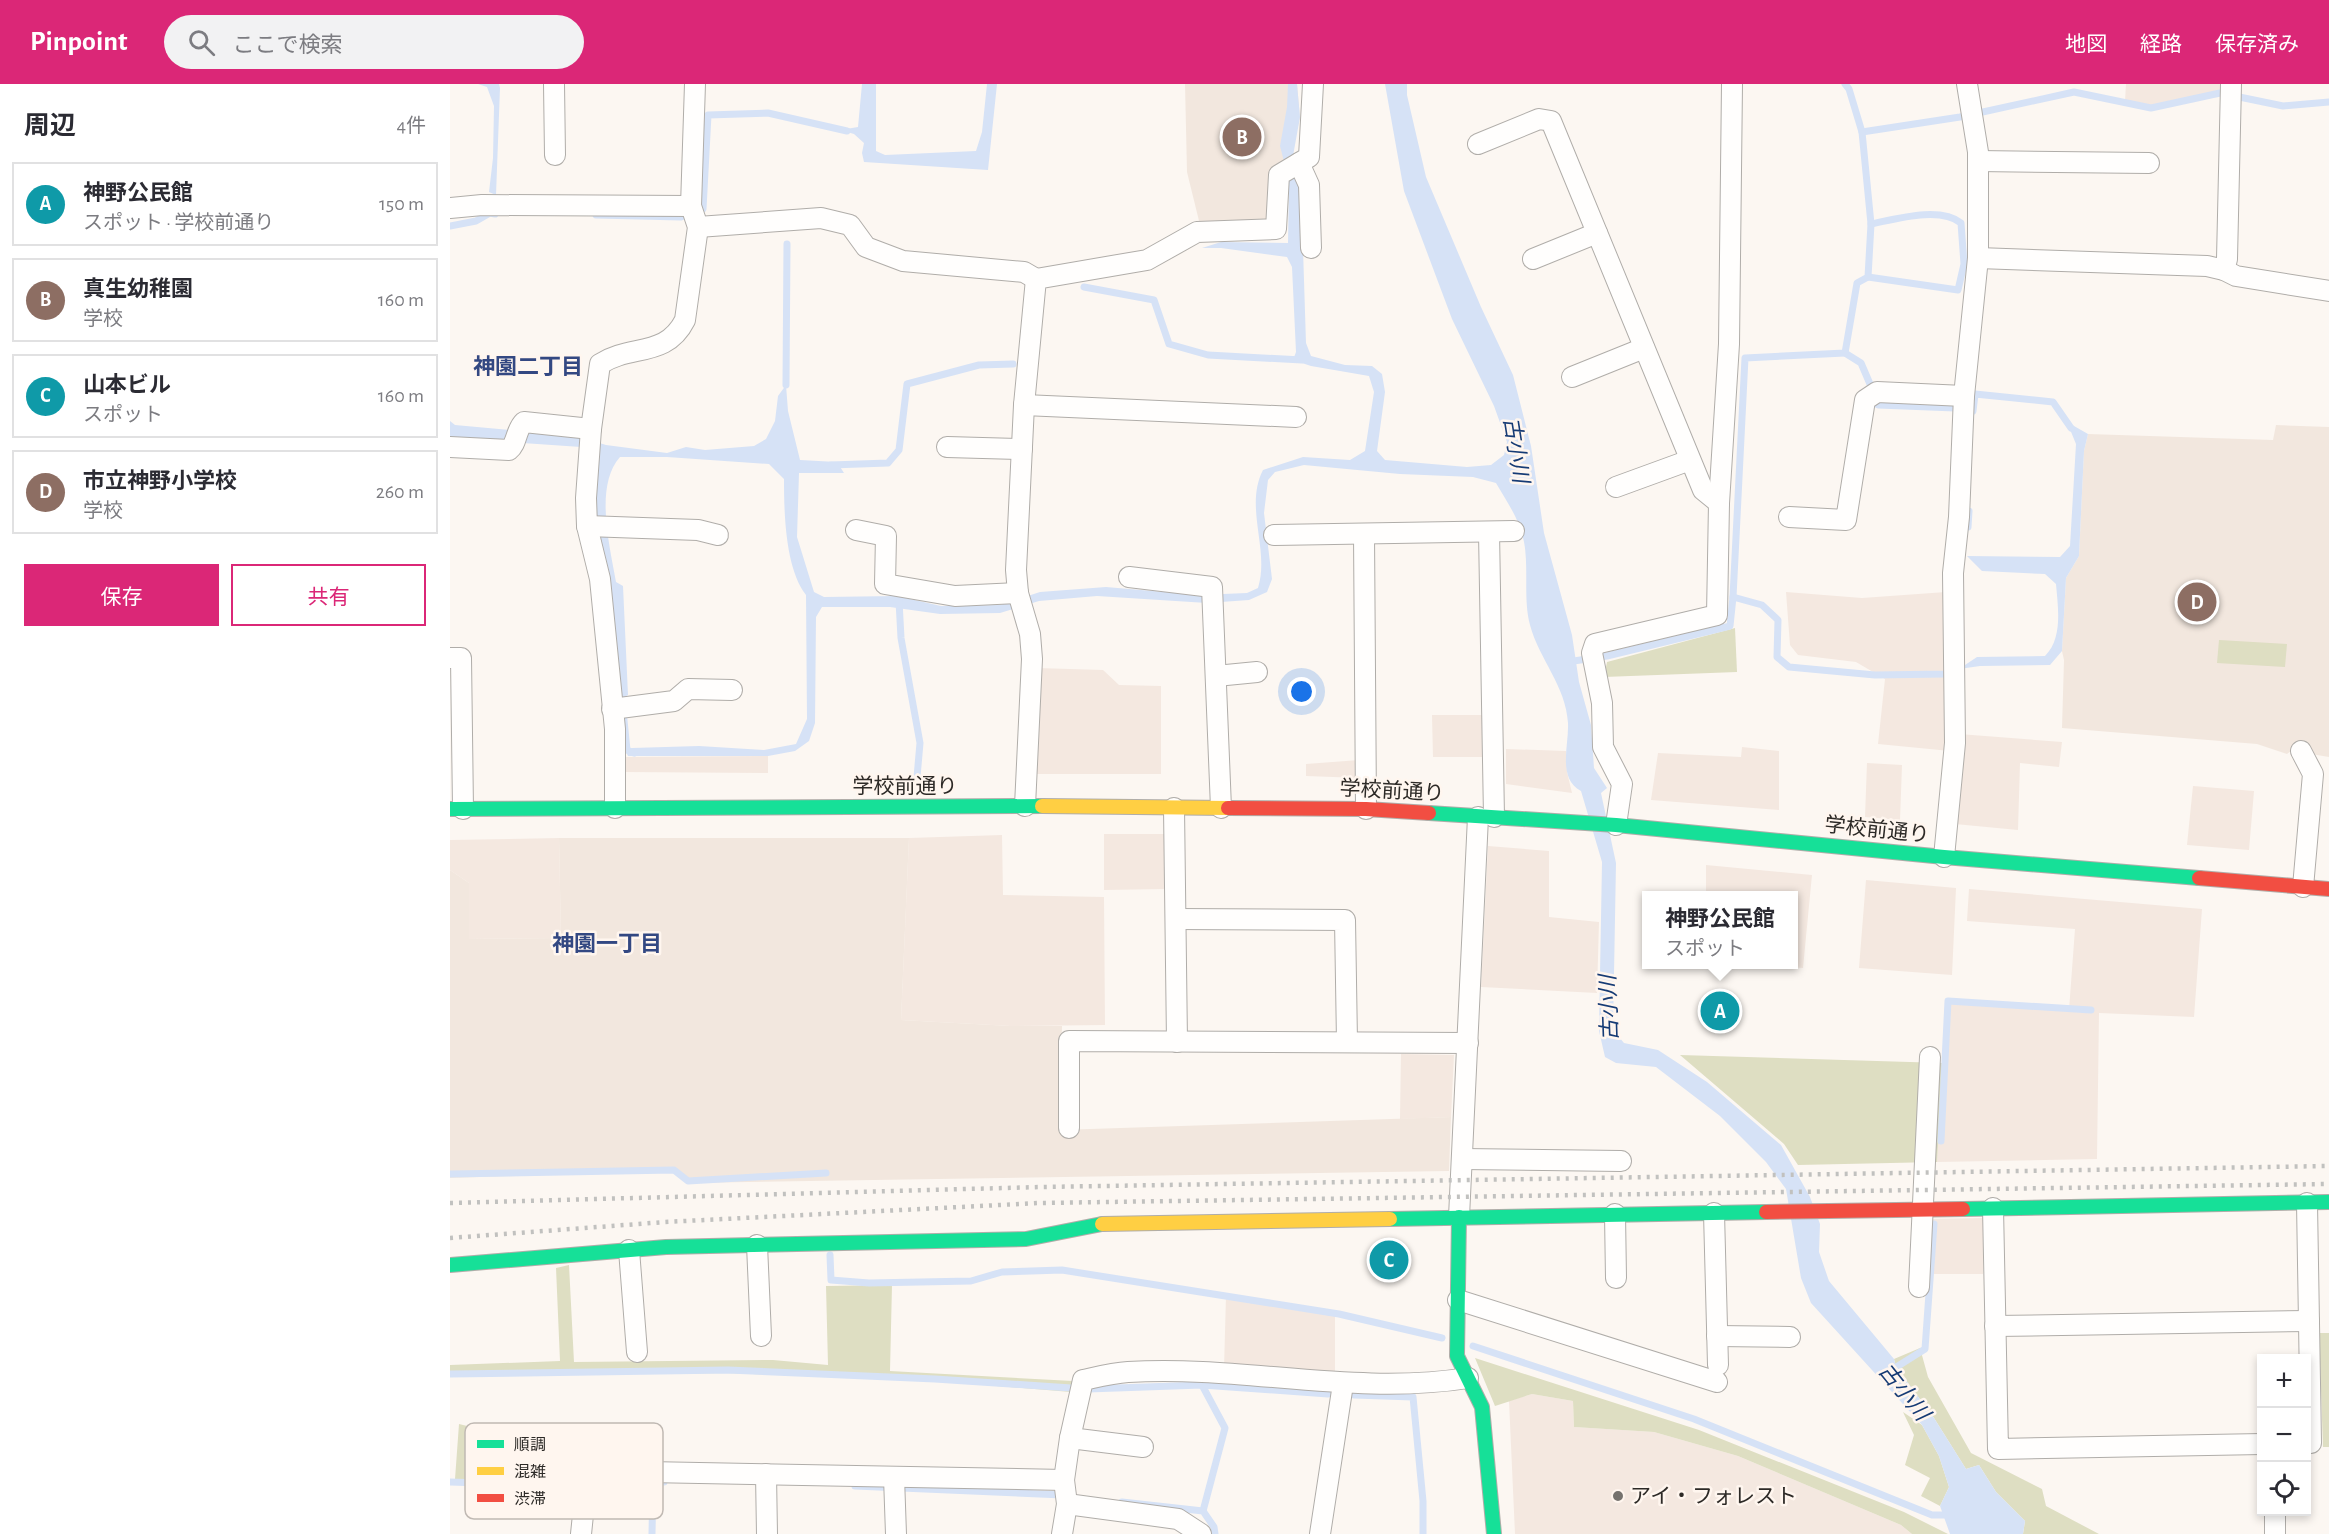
<!DOCTYPE html>
<html lang="ja">
<meta charset="utf-8">
<style>
:root{--surface:#fff;--page:#f2f2f3;--text:#2b2b33;--muted:#7c7c81;--line:#e1e1e2;--accent:#db2777}
body{margin:0;font-family:"Alegreya Sans","Noto Sans JP",sans-serif;background:var(--page);color:var(--text)}
.controls{position:absolute;right:18px;bottom:18px;display:grid;overflow:hidden;border-radius:0px;box-shadow:0 3px 9px #0003}
.controls button{width:54px;height:54px;display:grid;place-items:center;padding:0;border:0;border-bottom:2px solid var(--line);background:var(--surface);color:var(--text);font:30px sans-serif}
.you{position:absolute;left:852px;top:608px;width:21px;height:21px;margin:-15px;border:4px solid #fff;border-radius:50%;background:#1a73e8;box-shadow:0 0 0 9px #1a73e833}
.badge{display:grid;place-items:center;width:39px;height:39px;border-radius:50%;background:var(--accent);color:#fff;font-size:20px;font-weight:700}
.pin{position:absolute;translate:-50% -50%;border:3px solid #fff;box-shadow:0 2px 6px #0006}
.popup{position:absolute;left:1192px;top:807px;width:156px;height:78px;box-sizing:border-box;display:grid;place-content:center;border-radius:0px;background:var(--surface);filter:drop-shadow(0 2px 4px #0005);font-size:20px;white-space:nowrap;color:var(--muted)}
.popup b{font-size:22px;color:var(--text)}
.popup::after{content:'';position:absolute;left:50%;top:100%;margin-left:-12px;border:12px solid transparent;border-top-color:var(--surface)}
.list{margin:0;padding:0;list-style:none}
h2{display:flex;justify-content:space-between;align-items:center;height:78px;margin:0;padding:0 24px;font-size:26px}
h2 small{font-size:20px;font-weight:400;color:var(--muted)}
.list li{display:grid;grid-template-columns:39px 1fr auto;gap:18px;align-items:center;box-sizing:border-box;height:84px;margin:0 12px 12px;padding:0 12px;border:2px solid var(--line);border-radius:0px}
.list b{display:block;font-size:22px;white-space:nowrap}
.list p{margin:0;font-size:20px;white-space:nowrap;color:var(--muted)}
.list em{font-size:20px;font-style:normal;color:var(--muted)}
.actions{display:flex;gap:12px;padding:18px 24px}
.actions a{flex:1;padding:14px 0;border:2px solid var(--accent);border-radius:0px;text-align:center;font-size:21px;color:var(--accent)}
.actions .main{background:var(--accent);color:#fff}
.icon{flex:none;width:33px;height:33px;fill:none;stroke:currentColor;stroke-width:2;stroke-linecap:round;stroke-linejoin:round}
.map{position:relative;flex:none;width:1879px;height:1450px;overflow:hidden}
header{display:flex;align-items:center;gap:36px;box-sizing:border-box;height:84px;padding:0 30px;background:var(--accent);color:#fff}
header strong{font-size:28px}
nav{display:flex;gap:33px;margin-inline-start:auto;font-size:21px}
.search{width:420px;height:54px;background:var(--page);display:flex;align-items:center;gap:15px;box-sizing:border-box;padding:0 21px;border-radius:33px;color:var(--muted);font-size:22px}
main{display:flex}
aside{flex:1;background:var(--surface)}
.map>svg:first-child{display:block}
</style>
<header>
<strong>Pinpoint</strong>
<div class="search"><svg class="icon" aria-label="search" viewBox="0 0 24 24"><circle cx="10" cy="10" r="6"/><path d="M15 15l6 6"/></svg>ここで検索</div>
<nav><a>地図</a><a>経路</a><a>保存済み</a></nav>
</header>
<main>
<aside>
<h2>周辺<small>4件</small></h2>
<ul class="list">
<li><span class="badge" style="background:#0f9aa8">A</span><div><b>神野公民館</b><p>スポット · 学校前通り</p></div><em>150 m</em></li>
<li><span class="badge" style="background:#8d6e63">B</span><div><b>真生幼稚園</b><p>学校</p></div><em>160 m</em></li>
<li><span class="badge" style="background:#0f9aa8">C</span><div><b>山本ビル</b><p>スポット</p></div><em>160 m</em></li>
<li><span class="badge" style="background:#8d6e63">D</span><div><b>市立神野小学校</b><p>学校</p></div><em>260 m</em></li>
</ul>
<div class="actions"><a class="main">保存</a><a>共有</a></div>
</aside>
<div class="map">
<svg width="1879" height="1450" viewBox="0 0 1879 1450">
<rect width="100%" height="100%" fill="#fcf7f2"/>
<g fill="#f4e8e0">
<path d="M 1676,0 L 1777,0 L 1777,6 L 1701,22 L 1675,17 Z"/>
<path d="M 1336,508 L 1412,514 L 1496,508 L 1500,667 L 1428,660 L 1435,595 L 1406,578 L 1348,571 L 1340,561 Z"/>
<path d="M 587,584 L 653,586 L 669,601 L 711,602 L 711,690 L 582,690 Z"/>
<path d="M 982,631 L 1035,631 L 1036,673 L 983,673 Z"/>
<path d="M 1509,650 L 1612,658 L 1609,683 L 1570,679 L 1568,746 L 1505,740 Z"/>
<path d="M 1292,663 L 1329,667 L 1329,726 L 1201,716 L 1208,669 L 1291,673 Z"/>
<path d="M 1056,665 L 1116,667 L 1117,688 L 1122,709 L 1056,700 Z"/>
<path d="M 318,672 L 318,689 L 172,688 L 173,673 Z"/>
<path d="M 909,676 L 910,694 L 856,692 L 856,680 Z"/>
<path d="M 1417,679 L 1452,681 L 1450,736 L 1415,733 Z"/>
<path d="M 1743,702 L 1804,707 L 1799,766 L 1737,761 Z"/>
<path d="M 654,750 L 716,750 L 717,805 L 654,806 Z"/>
<path d="M 552,751 L 553,811 L 654,813 L 655,941 L 561,942 L 451,936 L 459,754 Z"/>
<path d="M 109,754 L 111,854 L 19,855 L 19,799 L 0,786 L 0,756 Z"/>
<path d="M 1038,762 L 1099,767 L 1099,833 L 1149,838 L 1147,909 L 1031,903 Z"/>
<path d="M 1256,781 L 1362,791 L 1353,884 L 1307,881 L 1344,880 L 1344,812 L 1256,811 Z"/>
<path d="M 1416,796 L 1506,804 L 1502,891 L 1409,884 Z"/>
<path d="M 1519,805 L 1752,825 L 1744,933 L 1649,929 L 1647,1075 L 1487,1078 L 1495,922 L 1500,919 L 1619,926 L 1625,845 L 1517,837 Z"/>
<path d="M 951,970 L 1004,971 L 1001,1033 L 950,1035 Z"/>
<path d="M 1533,1134 L 1533,1190 L 1474,1190 L 1479,1135 Z"/>
<path d="M 776,1212 L 885,1232 L 885,1295 L 774,1285 Z"/>
<path d="M 1082,1310 L 1123,1317 L 1124,1343 L 1204,1348 L 1288,1372 L 1451,1441 L 1462,1450 L 1065,1450 L 1059,1317 Z"/>
</g>
<g fill="#f2e7de">
<path d="M 735,0 L 847,0 L 850,34 L 822,141 L 750,141 L 737,88 Z"/>
<path d="M 1826,341 L 1879,343 L 1879,673 L 1861,670 L 1850,660 L 1837,670 L 1807,660 L 1612,644 L 1614,576 L 1612,567 L 1616,494 L 1629,472 L 1634,367 L 1638,350 L 1823,356 Z"/>
<path d="M 109,754 L 459,754 L 451,936 L 561,942 L 612,942 L 610,1046 L 1001,1033 L 999,1087 L 236,1099 L 223,1087 L 0,1094 L 0,786 L 19,799 L 19,855 L 111,854 Z"/>
</g>
<g fill="#dedec2">
<path d="M 1285,544 L 1287,588 L 1154,593 L 1157,578 Z"/>
<path d="M 1769,556 L 1837,560 L 1835,583 L 1767,579 Z"/>
<path d="M 1230,971 L 1493,979 L 1487,1078 L 1348,1081 L 1334,1060 Z"/>
<path d="M 119,1181 L 124,1278 L 323,1276 L 378,1281 L 376,1202 L 442,1201 L 440,1287 L 623,1297 L 621,1308 L 486,1297 L 278,1289 L 0,1292 L 0,1281 L 110,1277 L 106,1184 Z"/>
<path d="M 1869,1249 L 1879,1249 L 1879,1363 L 1873,1363 Z"/>
<path d="M 1470,1264 L 1478,1293 L 1521,1369 L 1592,1405 L 1596,1422 L 1649,1450 L 1573,1450 L 1575,1437 L 1546,1408 L 1529,1381 L 1516,1385 L 1484,1334 L 1446,1283 L 1444,1275 Z"/>
<path d="M 1025,1274 L 1249,1346 L 1454,1428 L 1498,1450 L 1462,1450 L 1451,1441 L 1288,1372 L 1204,1348 L 1124,1343 L 1123,1317 L 1082,1310 L 1045,1322 Z"/>
<path d="M 1453,1328 L 1472,1341 L 1489,1372 L 1499,1403 L 1490,1422 L 1471,1412 L 1480,1394 L 1455,1381 L 1464,1351 Z"/>
<path d="M 9,1340 L 66,1354 L 71,1367 L 87,1371 L 83,1397 L 5,1395 Z"/>
</g>
<g fill="#d6e2f6">
<path d="M 28,0 L 49,0 L 50,4 L 46,111 L 39,108 L 43,74 L 44,22 L 37,3 Z"/>
<path d="M 412,0 L 426,0 L 426,67 L 435,71 L 526,67 L 532,48 L 537,0 L 547,0 L 538,86 L 414,78 L 412,69 L 414,59 L 404,50 L 390,46 L 408,43 Z"/>
<path d="M 838,0 L 847,0 L 850,33 L 843,72 L 851,102 L 856,259 L 861,272 L 895,281 L 922,282 L 932,290 L 935,308 L 927,367 L 935,376 L 1017,383 L 1041,381 L 1054,371 L 1057,358 L 1044,322 L 1002,235 L 954,107 L 935,0 L 957,0 L 957,11 L 976,93 L 1031,223 L 1063,291 L 1081,362 L 1094,449 L 1122,551 L 1129,598 L 1141,641 L 1144,684 L 1157,704 L 1151,709 L 1166,779 L 1163,946 L 1174,959 L 1208,966 L 1257,998 L 1331,1061 L 1360,1113 L 1370,1140 L 1369,1168 L 1379,1197 L 1444,1275 L 1446,1283 L 1484,1334 L 1516,1385 L 1529,1381 L 1546,1408 L 1575,1437 L 1573,1450 L 1500,1450 L 1490,1422 L 1499,1403 L 1489,1372 L 1472,1341 L 1361,1219 L 1351,1194 L 1336,1105 L 1316,1078 L 1270,1032 L 1206,983 L 1166,979 L 1155,973 L 1149,947 L 1152,778 L 1131,707 C 1107,694 1119,662 1118,639 C 1116,602 1089,575 1080,541 C 1073,515 1079,484 1074,458 C 1070,436 1057,418 1046,399 L 1023,393 L 950,390 L 854,381 L 825,388 L 818,396 L 814,429 L 822,495 L 817,508 L 799,516 L 757,519 L 647,512 L 589,517 L 550,529 L 490,530 L 440,523 L 372,523 L 366,533 L 365,639 L 359,657 L 345,667 L 318,672 L 178,672 L 176,668 L 182,664 L 249,662 L 314,666 L 346,660 L 357,635 L 356,511 C 335,484 334,428 334,395 L 319,380 L 217,373 L 170,373 C 144,402 160,463 166,498 L 173,502 L 178,611 L 168,616 L 131,363 L 0,354 L 0,337 L 5,341 L 127,352 L 156,361 L 217,369 L 236,363 L 255,366 L 304,362 L 316,355 L 325,337 L 328,312 L 336,301 L 338,327 L 350,376 L 387,378 L 394,389 L 349,389 L 347,453 L 364,508 L 374,513 L 447,512 L 491,522 L 550,521 L 590,508 L 656,503 L 749,511 L 797,509 L 808,504 C 820,466 794,423 813,386 L 853,373 L 900,376 L 915,367 L 924,308 L 919,292 L 861,282 L 843,276 L 846,268 L 842,183 L 837,173 L 771,164 L 752,164 L 771,158 L 838,159 L 839,97 L 830,62 L 837,23 Z"/>
<path d="M 1617,338 L 1638,350 L 1634,367 L 1629,472 L 1616,494 L 1612,567 L 1600,581 L 1530,582 L 1509,585 L 1527,573 L 1595,572 C 1613,554 1608,524 1606,500 L 1595,490 L 1532,487 L 1517,472 L 1610,473 L 1620,462 L 1626,360 Z"/>
</g>
<g fill="none" stroke-linecap="round" stroke-linejoin="round">
<g stroke="#d6e2f6" stroke-width="7">
<path d="M 1412,48 L 1510,33 L 1624,8 L 1701,24 L 1770,9 L 1833,22 L 1879,18"/>
<path d="M 146,131 L 231,133 L 253,125 L 258,31 L 318,29 L 397,47"/>
<path d="M 0,142 L 26,137 L 40,129 L 45,130"/>
<path d="M 1418,193 L 1508,206 L 1514,180 L 1511,139 C 1490,122 1446,135 1421,140"/>
<path d="M 634,203 L 704,216 L 719,260 L 758,271 L 852,276"/>
<path d="M 1395,269 L 1411,279 L 1420,300"/>
<path d="M 336,301 L 337,160"/>
<path d="M 1428,321 L 1505,324"/>
<path d="M 1523,327 L 1525,310 L 1603,318 L 1621,344"/>
<path d="M 381,381 L 438,379 L 449,366 L 457,300 L 529,281 L 563,280"/>
<path d="M 1518,443 L 1519,427"/>
<path d="M 1283,513 L 1295,274 L 1395,269 L 1407,199 L 1418,193 L 1421,140 L 1412,48 L 1399,5 L 1395,0"/>
<path d="M 449,517 L 451,554 L 470,659 L 467,693"/>
<path d="M 1117,578 L 1157,572 L 1280,542 L 1283,513 L 1312,521 L 1328,536 L 1327,573 L 1339,583 L 1425,591 L 1495,590 L 1501,588"/>
<path d="M 173,626 L 177,666 L 184,669"/>
<path d="M 1491,1057 L 1498,917 L 1641,926"/>
<path d="M 0,1090 L 224,1086 L 238,1097 L 376,1089"/>
<path d="M 380,1171 L 381,1196 L 419,1199 L 521,1197 L 552,1188 L 612,1186 L 889,1230 L 992,1254"/>
<path d="M 1023,1262 L 1244,1335 L 1482,1431 L 1501,1431"/>
<path d="M 1440,1287 L 1475,1265 L 1484,1140"/>
<path d="M 0,1290 L 278,1286 L 485,1295 L 621,1304"/>
<path d="M 752,1301 L 775,1344 L 753,1427"/>
<path d="M 638,1305 L 752,1301 L 878,1310"/>
<path d="M 904,1311 L 963,1313 L 973,1417 L 973,1450"/>
<path d="M 0,1398 L 126,1402 L 145,1398 L 214,1398"/>
<path d="M 405,1402 L 613,1411"/>
<path d="M 672,1418 L 753,1427 L 764,1443 L 765,1450"/>
<path d="M 202,1450 L 203,1398"/>
</g>
<defs>
<g id="street">
<path d="M 104,0 L 105,71"/>
<path d="M 1028,60 L 1089,35 L 1101,37 L 1253,406 L 1269,419"/>
<path d="M 1528,77 L 1699,79"/>
<path d="M 849,79 L 859,101 L 861,164"/>
<path d="M 0,124 L 32,121 L 241,122"/>
<path d="M 248,143 L 371,134 L 400,141 L 416,163 L 453,177 L 574,188 L 586,195"/>
<path d="M 1528,174 L 1757,182 L 1774,186 L 1786,192 L 1879,207"/>
<path d="M 1083,175 L 1147,149"/>
<path d="M 1774,186 L 1777,175 L 1781,0"/>
<path d="M 1122,293 L 1194,264"/>
<path d="M 574,321 L 846,333"/>
<path d="M 0,363 L 59,366 C 67,360 66,345 74,338 L 141,345"/>
<path d="M 497,363 L 572,365"/>
<path d="M 1166,403 L 1240,376"/>
<path d="M 1339,433 L 1396,436 L 1415,316 L 1427,308 L 1514,312"/>
<path d="M 137,442 L 248,446 L 268,451"/>
<path d="M 406,446 L 436,452 L 435,500 L 505,512 L 568,509"/>
<path d="M 1039,448 L 1044,733"/>
<path d="M 914,450 L 916,725"/>
<path d="M 824,451 L 1064,447"/>
<path d="M 679,493 L 762,503 L 771,724"/>
<path d="M 0,574 L 11,574 L 13,725"/>
<path d="M 766,592 L 807,588"/>
<path d="M 162,625 L 224,617 L 238,605 L 282,606"/>
<path d="M 1851,667 L 1863,690 L 1853,803"/>
<path d="M 575,722 L 582,575 L 580,550 L 568,509 L 566,486 L 574,321 L 586,195 L 697,176 L 747,148 L 826,145 L 829,91 L 859,73 L 863,0"/>
<path d="M 165,724 L 165,645 L 150,495 L 137,442 L 136,414 L 141,345 L 150,280 C 181,260 216,274 235,236 L 248,143 L 241,122 L 245,0"/>
<path d="M 724,724 L 727,958"/>
<path d="M 1166,741 L 1172,700 L 1153,663 L 1152,619 L 1142,569 L 1145,560 L 1267,531 L 1269,419 L 1279,260 L 1282,0"/>
<path d="M 1494,773 L 1505,659 L 1503,489 L 1509,433 L 1514,312 L 1528,174 L 1528,68 L 1517,0"/>
<path d="M 726,835 L 895,836 L 897,958"/>
<path d="M 619,1044 L 619,957 L 1018,959"/>
<path d="M 1012,1075 L 1171,1077"/>
<path d="M 1543,1124 L 1548,1365 L 1812,1360"/>
<path d="M 1264,1129 L 1268,1281"/>
<path d="M 1165,1130 L 1166,1194"/>
<path d="M 1009,1133 L 1028,733"/>
<path d="M 307,1161 L 311,1252"/>
<path d="M 179,1166 L 187,1268"/>
<path d="M 1469,1203 L 1480,973"/>
<path d="M 1008,1216 L 1267,1298"/>
<path d="M 1545,1242 L 1859,1237"/>
<path d="M 1267,1252 L 1340,1253"/>
<path d="M 620,1354 L 693,1363"/>
<path d="M 1856,1359 L 1861,1359 L 1857,1119"/>
<path d="M 316,1390 L 317,1450"/>
<path d="M 444,1393 L 446,1450"/>
<path d="M 617,1420 L 728,1435 L 751,1450"/>
<path d="M 1825,1428 L 1825,1450"/>
<path d="M 131,1450 L 137,1392 L 146,1387 L 614,1396"/>
<path d="M 612,1450 L 617,1420 L 614,1396 L 620,1354 L 633,1296 C 647,1293 663,1289 678,1288 C 792,1281 903,1312 1018,1294"/>
<path d="M 870,1450 L 893,1300"/>
</g>
<g id="fast">
<path d="M 0,725 L 592,722"/>
<path d="M 979,729 L 1166,741 L 1494,773 L 1749,794"/>
<path d="M 1513,1125 L 1879,1118"/>
<path d="M 1009,1133 L 1007,1272 L 1032,1323 L 1044,1450"/>
<path d="M 940,1135 L 1316,1128"/>
<path d="M 0,1181 L 216,1163 L 576,1155 L 652,1140"/>
</g>
<g id="slow">
<path d="M 592,722 L 778,724"/>
<path d="M 652,1140 L 940,1135"/>
</g>
<g id="jam">
<path d="M 778,724 L 916,725 L 979,729"/>
<path d="M 1749,794 L 1879,805"/>
<path d="M 1316,1128 L 1513,1125"/>
</g>
</defs>
<use href="#street" stroke="#b0ada9" stroke-width="22"/>
<use href="#fast" stroke="#b0ada9" stroke-width="16"/>
<use href="#slow" stroke="#b0ada9" stroke-width="16"/>
<use href="#jam" stroke="#b0ada9" stroke-width="16"/>
<use href="#street" stroke="#fffefd" stroke-width="20"/>
<use href="#fast" stroke="#16e098" stroke-width="14"/>
<use href="#slow" stroke="#ffcf43" stroke-width="14"/>
<use href="#jam" stroke="#f24e42" stroke-width="14"/>
<g stroke="#c1c1bf" stroke-width="4.5" stroke-dasharray="3 6" stroke-linecap="butt">
<path d="M 0,1119 L 591,1103 L 1879,1082"/>
<path d="M 0,1154 L 215,1138 L 589,1119 L 1879,1100"/>
</g>
</g>
<circle fill="#75726e" stroke="#fff6ef" stroke-width="2" cx="1168" cy="1412" r="6"/>
<g text-anchor="middle" dominant-baseline="central" stroke-width="5" stroke-linejoin="round" paint-order="stroke">
<g font-size="21" fill="#2d2a27" stroke="#fff6ef">
<text x="455" y="702">学校前通り</text>
<text transform="translate(942 707) rotate(3)">学校前通り</text>
<text transform="translate(1427 746) rotate(6)">学校前通り</text>
</g>
<g font-size="21" fill="#2d2a27" stroke="#fff6ef" text-anchor="start">
<text x="1180" y="1412">アイ・フォレスト</text>
</g>
<g font-size="22" font-weight="bold" fill="#334882" stroke="#fff6ef">
<text x="78" y="283">神園二丁目</text>
<text x="157" y="860">神園一丁目</text>
</g>
<g font-size="22" font-style="italic" fill="#163b75" stroke="#fff6ef">
<text transform="translate(1066 366) rotate(81)">古小川</text>
<text transform="translate(1159 924) rotate(-92)">古小川</text>
<text transform="translate(1454 1308) rotate(51)">古小川</text>
</g>
</g>
<rect x="15" y="1339" width="198" height="96" rx="9" fill="#fff6ef" stroke="#c0b9b3" stroke-width="1.5"/>
<rect x="27" y="1356" width="27" height="8" fill="#16e098"/>
<rect x="27" y="1383" width="27" height="8" fill="#ffcf43"/>
<rect x="27" y="1410" width="27" height="8" fill="#f24e42"/>
<g font-size="16" fill="#2d2a27">
<text x="64" y="1366">順調</text>
<text x="64" y="1393">混雑</text>
<text x="64" y="1420">渋滞</text>
</g>
</svg>
<div class="controls">
<button>+</button>
<button>−</button>
<button><svg class="icon" aria-label="locate" viewBox="0 0 24 24"><circle cx="12" cy="12" r="6"/><path d="M12 2v4M12 18v4M2 12h4M18 12h4"/></svg></button>
</div>
<div class="you"></div>
<div class="pin badge" style="left:1270px;top:927px;background:#0f9aa8">A</div>
<div class="popup"><b>神野公民館</b>スポット</div>
<div class="pin badge" style="left:792px;top:53px;background:#8d6e63">B</div>
<div class="pin badge" style="left:939px;top:1176px;background:#0f9aa8">C</div>
<div class="pin badge" style="left:1747px;top:518px;background:#8d6e63">D</div>
</div>
</main>
